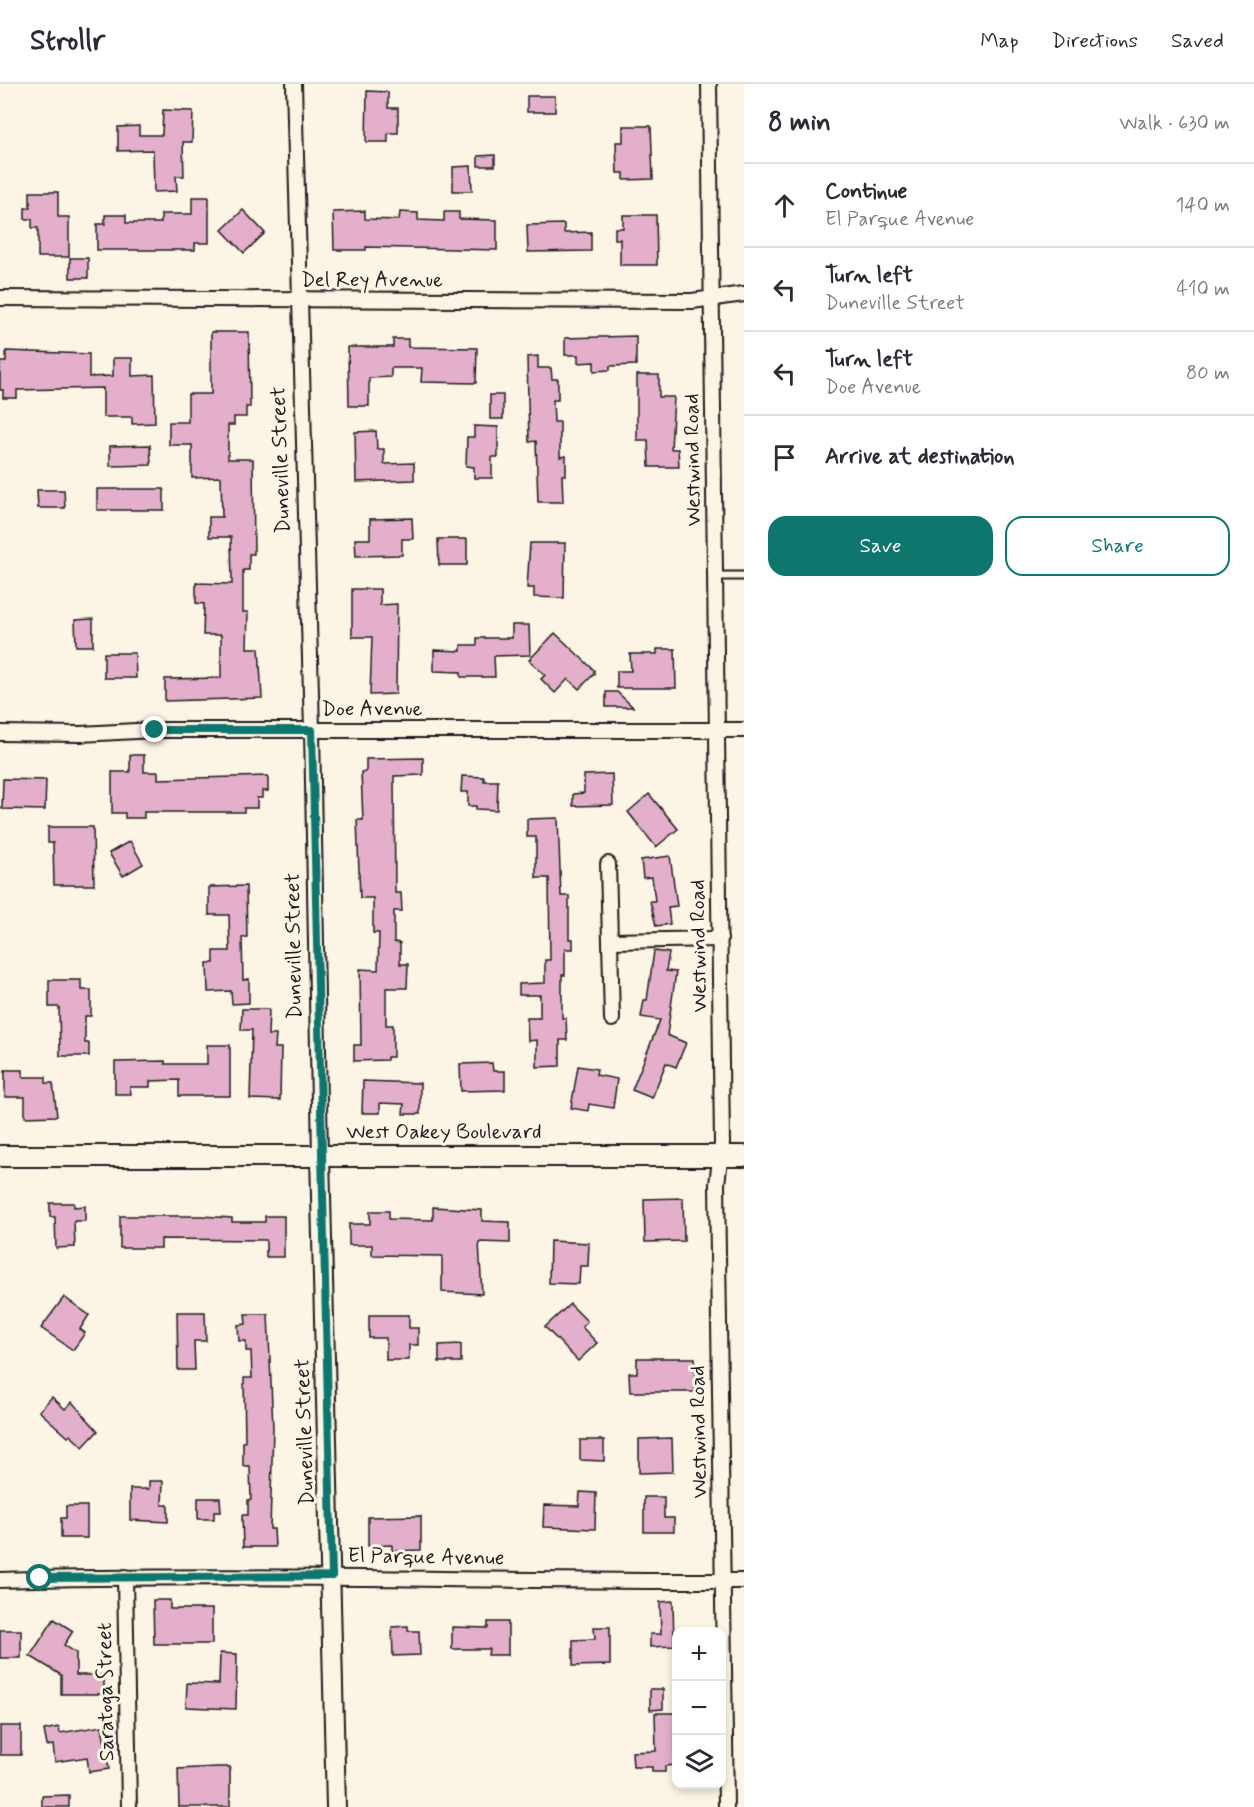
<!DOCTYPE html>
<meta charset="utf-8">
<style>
:root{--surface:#fff;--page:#f7f7f7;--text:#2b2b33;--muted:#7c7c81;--line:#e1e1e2;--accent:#0f766e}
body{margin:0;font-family:Mynerve,sans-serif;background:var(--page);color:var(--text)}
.controls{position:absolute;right:18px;bottom:18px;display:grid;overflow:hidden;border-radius:12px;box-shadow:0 3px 9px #0003}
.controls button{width:54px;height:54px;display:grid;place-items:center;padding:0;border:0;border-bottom:2px solid var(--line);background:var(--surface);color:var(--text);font:30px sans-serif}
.stop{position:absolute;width:18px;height:18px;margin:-14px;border:4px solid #0f766e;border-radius:50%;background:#fff}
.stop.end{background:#0f766e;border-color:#fff;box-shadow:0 2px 6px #0008}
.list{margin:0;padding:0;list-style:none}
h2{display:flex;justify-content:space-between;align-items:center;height:78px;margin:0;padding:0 24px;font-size:26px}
h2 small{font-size:20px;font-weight:400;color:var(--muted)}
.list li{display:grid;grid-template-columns:39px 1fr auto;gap:18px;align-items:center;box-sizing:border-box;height:84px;padding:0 24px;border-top:2px solid var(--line)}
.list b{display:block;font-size:22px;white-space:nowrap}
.list p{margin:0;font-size:20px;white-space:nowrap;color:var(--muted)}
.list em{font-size:20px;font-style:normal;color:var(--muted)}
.actions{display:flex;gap:12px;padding:18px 24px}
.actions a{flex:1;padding:14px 0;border:2px solid var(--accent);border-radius:18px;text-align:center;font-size:21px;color:var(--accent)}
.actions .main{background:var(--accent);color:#fff}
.icon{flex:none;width:33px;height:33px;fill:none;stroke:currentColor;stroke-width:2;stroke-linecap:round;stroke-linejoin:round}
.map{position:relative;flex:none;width:744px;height:1723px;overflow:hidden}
header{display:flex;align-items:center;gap:36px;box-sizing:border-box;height:84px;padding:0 30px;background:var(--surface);border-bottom:2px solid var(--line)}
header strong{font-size:28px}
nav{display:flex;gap:33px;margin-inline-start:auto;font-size:21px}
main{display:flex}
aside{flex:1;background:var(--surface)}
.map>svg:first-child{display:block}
</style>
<header>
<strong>Strollr</strong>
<nav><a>Map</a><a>Directions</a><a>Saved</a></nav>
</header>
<main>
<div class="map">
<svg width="744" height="1723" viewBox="0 0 744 1723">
<rect width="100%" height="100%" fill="#fcf5e5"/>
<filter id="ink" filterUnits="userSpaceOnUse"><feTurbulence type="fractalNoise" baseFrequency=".0167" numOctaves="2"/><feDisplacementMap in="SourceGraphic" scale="12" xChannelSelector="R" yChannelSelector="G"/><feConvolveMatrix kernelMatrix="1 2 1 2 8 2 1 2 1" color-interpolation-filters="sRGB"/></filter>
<g filter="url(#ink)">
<g fill="#e3afca" stroke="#1c1c1c" stroke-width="1.5">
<path d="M 367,7 L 388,8 L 388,24 L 398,24 L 398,49 L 388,49 L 388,58 L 366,58 Z"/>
<rect x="527" y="12" width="28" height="16"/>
<path d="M 163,26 L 193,27 L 192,58 L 183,58 L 184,92 L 176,92 L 177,107 L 154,108 L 153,66 L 118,67 L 118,43 L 139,42 L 139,51 L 162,51 Z"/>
<path d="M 623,42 L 651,42 L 653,95 L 624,96 L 624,89 L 617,89 L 616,58 L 623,58 Z"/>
<path d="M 495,71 L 495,82 L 478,82 L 478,72 Z"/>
<path d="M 471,82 L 472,107 L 453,107 L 453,83 Z"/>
<path d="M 30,108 L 58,108 L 58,133 L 69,133 L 69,173 L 38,173 L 38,144 L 32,144 L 32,135 L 25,135 L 25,124 L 30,124 Z"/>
<path d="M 192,113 L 209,113 L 209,159 L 195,159 L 195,166 L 97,166 L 97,140 L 105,140 L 105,131 L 126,131 L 126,139 L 161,139 L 161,130 L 192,130 Z"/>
<path d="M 243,126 L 265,149 L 244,169 L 222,146 Z"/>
<path d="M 365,127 L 365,135 L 399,136 L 400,128 L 418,129 L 418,136 L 444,137 L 444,128 L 459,128 L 459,135 L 497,136 L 497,166 L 366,163 L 366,166 L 334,166 L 333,128 Z"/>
<path d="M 623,131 L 656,131 L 657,181 L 620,181 L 620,155 L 615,155 L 615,144 L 623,144 Z"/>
<path d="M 564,140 L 564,149 L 591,148 L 591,167 L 528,168 L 527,141 Z"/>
<rect x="70" y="174" width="18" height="20"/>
<path d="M 211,248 L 249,248 L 250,323 L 246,323 L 246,333 L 234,333 L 234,341 L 228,341 L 228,375 L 253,375 L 254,470 L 249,470 L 249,486 L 243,486 L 243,528 L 248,528 L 247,564 L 259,564 L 262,614 L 165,617 L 165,595 L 221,594 L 221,551 L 203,551 L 204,520 L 196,519 L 196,499 L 232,500 L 231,453 L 209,453 L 209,433 L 222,433 L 221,393 L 192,394 L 192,361 L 169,361 L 169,338 L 188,338 L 188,310 L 211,310 Z"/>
<path d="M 636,252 L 636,281 L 610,282 L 610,286 L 594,287 L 594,278 L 578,279 L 578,271 L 565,271 L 565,254 Z"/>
<path d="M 393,255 L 408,255 L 408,263 L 477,264 L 476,299 L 421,298 L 422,284 L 391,284 L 391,293 L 369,294 L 369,322 L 349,322 L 348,263 L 393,263 Z"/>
<path d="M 6,267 L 89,270 L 89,293 L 113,292 L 113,274 L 132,274 L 132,292 L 154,291 L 155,339 L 132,340 L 132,333 L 103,333 L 103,304 L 17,306 L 17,314 L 3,314 L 3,306 L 0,306 L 0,278 L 6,278 Z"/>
<path d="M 538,272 L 538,284 L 551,284 L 552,295 L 558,295 L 558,316 L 553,316 L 554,338 L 560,338 L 560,373 L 566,372 L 566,391 L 562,391 L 563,418 L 538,418 L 536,357 L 529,358 L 527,273 Z"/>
<path d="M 637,291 L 659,291 L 659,313 L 674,313 L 671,365 L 678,365 L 679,383 L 649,383 L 648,356 L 637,356 Z"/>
<rect x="490" y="311" width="13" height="24"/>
<path d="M 474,342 L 498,343 L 498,373 L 492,373 L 492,394 L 474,394 L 474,383 L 466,382 L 467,353 L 474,353 Z"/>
<path d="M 376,347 L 377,365 L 384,365 L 384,380 L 414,379 L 414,396 L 356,398 L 355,348 Z"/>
<path d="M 150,361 L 151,381 L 110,382 L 110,362 Z"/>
<rect x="97" y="405" width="67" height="21"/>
<path d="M 37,406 L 64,406 L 65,424 L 38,424 Z"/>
<path d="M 412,434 L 413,455 L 402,455 L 402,471 L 356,472 L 355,455 L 370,455 L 370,435 Z"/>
<path d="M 438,455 L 467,455 L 467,481 L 439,481 Z"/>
<path d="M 530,459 L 565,459 L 564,514 L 534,513 L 534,504 L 527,504 Z"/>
<path d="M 352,505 L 380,505 L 380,521 L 397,520 L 396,610 L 370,611 L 372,553 L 352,553 Z"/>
<path d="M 93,535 L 93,562 L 76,562 L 75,536 Z"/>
<path d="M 512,541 L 529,541 L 530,571 L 494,572 L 495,593 L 461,593 L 461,588 L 434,587 L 434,566 L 461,567 L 461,561 L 477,561 L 477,554 L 512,554 Z"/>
<path d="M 555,549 L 594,586 L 594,590 L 579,605 L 568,595 L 555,609 L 541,595 L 545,591 L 529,576 Z"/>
<path d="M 657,565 L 675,565 L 676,604 L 617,604 L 617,587 L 631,587 L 630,570 L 657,570 Z"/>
<path d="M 104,569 L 135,569 L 136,594 L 104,594 Z"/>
<path d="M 606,608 L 617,608 L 633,623 L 606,623 Z"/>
<path d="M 130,671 L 144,671 L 144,688 L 158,688 L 158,695 L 268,692 L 268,707 L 262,707 L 262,714 L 257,714 L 257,724 L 244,724 L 244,728 L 144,728 L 144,734 L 125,734 L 125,729 L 112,729 L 112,688 L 130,688 Z"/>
<path d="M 423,674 L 423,691 L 394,692 L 395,809 L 401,809 L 402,827 L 394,827 L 394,858 L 400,859 L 400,880 L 408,880 L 407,904 L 386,904 L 386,941 L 393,941 L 393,973 L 387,973 L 387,976 L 354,977 L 354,961 L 361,961 L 360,885 L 378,886 L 379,849 L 373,849 L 373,814 L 360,814 L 357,736 L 363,736 L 361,688 L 366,688 L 366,675 Z"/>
<path d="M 612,690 L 613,721 L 573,722 L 573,710 L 584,709 L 584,691 Z"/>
<path d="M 462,692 L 484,693 L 484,697 L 498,697 L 497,726 L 476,725 L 476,722 L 468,722 L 468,708 L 461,708 Z"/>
<path d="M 3,695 L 46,696 L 45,726 L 2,725 Z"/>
<path d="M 649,710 L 678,745 L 656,763 L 628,728 Z"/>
<path d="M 558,734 L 561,812 L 569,812 L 569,855 L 573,855 L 573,865 L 565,865 L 565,891 L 562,891 L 562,934 L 566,934 L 567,956 L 560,956 L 560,982 L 537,983 L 537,956 L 528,957 L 527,934 L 540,934 L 540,911 L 519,911 L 519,900 L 545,899 L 545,876 L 550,876 L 549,794 L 536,794 L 536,753 L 527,753 L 527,735 Z"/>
<path d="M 48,743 L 93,743 L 94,801 L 54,801 L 53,759 L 48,759 Z"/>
<path d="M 130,757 L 143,780 L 123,792 L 109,769 Z"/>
<path d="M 670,772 L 677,822 L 668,823 L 670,840 L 656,842 L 650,817 L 655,817 L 652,793 L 643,794 L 641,776 Z"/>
<path d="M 246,802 L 247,853 L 242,854 L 243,896 L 249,895 L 249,919 L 232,920 L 231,907 L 208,908 L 207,879 L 214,879 L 214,867 L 230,867 L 229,831 L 209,831 L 209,803 Z"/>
<path d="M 654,867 L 669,869 L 666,887 L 676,888 L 667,951 L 686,959 L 676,983 L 666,979 L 652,1014 L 632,1006 L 660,936 L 641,933 L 644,916 L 647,916 Z"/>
<path d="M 49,896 L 81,896 L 81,906 L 91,906 L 91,932 L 85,932 L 85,959 L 89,959 L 89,972 L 60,972 L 59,923 L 49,923 Z"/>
<path d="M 242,925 L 269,925 L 268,951 L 276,951 L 275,964 L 281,964 L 280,1016 L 250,1015 L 252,946 L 241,946 Z"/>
<path d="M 207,961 L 230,961 L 230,1012 L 179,1012 L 179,996 L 150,997 L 150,1003 L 130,1003 L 131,1010 L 115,1010 L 115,978 L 165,977 L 165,980 L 207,980 Z"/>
<path d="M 492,979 L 493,987 L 505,987 L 505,1006 L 461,1007 L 460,980 Z"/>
<path d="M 578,982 L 597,985 L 596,991 L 617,995 L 613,1024 L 589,1020 L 588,1027 L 571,1024 Z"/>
<path d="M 5,986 L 23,986 L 23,993 L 46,993 L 46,999 L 53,999 L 57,1032 L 25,1033 L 25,1013 L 5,1013 Z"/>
<path d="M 363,997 L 420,999 L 420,1030 L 403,1030 L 404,1020 L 380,1019 L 380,1029 L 362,1029 Z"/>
<path d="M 683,1114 L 684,1157 L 645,1158 L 644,1115 Z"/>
<path d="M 50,1119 L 74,1119 L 74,1123 L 85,1122 L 85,1137 L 74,1137 L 75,1163 L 56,1164 L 55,1133 L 50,1133 Z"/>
<path d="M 433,1123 L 482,1126 L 482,1137 L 510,1138 L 510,1159 L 479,1158 L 482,1210 L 442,1208 L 442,1172 L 372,1171 L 372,1161 L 349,1161 L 349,1140 L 370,1140 L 370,1127 L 389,1127 L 389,1135 L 433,1136 Z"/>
<path d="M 120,1132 L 201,1132 L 232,1134 L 232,1138 L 265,1138 L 265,1132 L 284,1132 L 284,1173 L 266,1173 L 266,1156 L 161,1155 L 161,1164 L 120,1164 Z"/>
<path d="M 550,1157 L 589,1159 L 588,1182 L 580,1182 L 579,1200 L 549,1199 Z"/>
<path d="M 64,1213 L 89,1231 L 80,1245 L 85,1249 L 73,1266 L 41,1244 Z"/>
<path d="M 570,1220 L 587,1237 L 582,1243 L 597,1259 L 578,1277 L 545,1243 Z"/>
<path d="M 177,1228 L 205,1228 L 206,1257 L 194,1257 L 195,1286 L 178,1286 Z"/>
<path d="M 245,1230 L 268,1230 L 273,1344 L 270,1445 L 274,1445 L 275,1463 L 243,1463 L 242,1431 L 248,1431 L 248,1416 L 251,1416 L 250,1382 L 243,1382 L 243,1358 L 245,1358 L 244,1294 L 252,1294 L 251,1267 L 246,1267 L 246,1257 L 239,1257 L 238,1241 L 246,1240 Z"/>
<path d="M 369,1231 L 409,1231 L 409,1244 L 418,1244 L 418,1261 L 409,1261 L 409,1276 L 386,1276 L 386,1254 L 369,1254 Z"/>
<path d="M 461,1260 L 461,1278 L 439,1278 L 439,1261 Z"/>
<path d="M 637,1274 L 695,1274 L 695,1308 L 630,1308 L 629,1289 L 637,1289 Z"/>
<path d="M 52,1313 L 65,1325 L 72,1318 L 98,1347 L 83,1363 L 70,1351 L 68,1353 L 39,1327 Z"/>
<path d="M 672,1354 L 673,1388 L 639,1389 L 639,1355 Z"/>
<path d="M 580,1356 L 604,1356 L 604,1377 L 580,1376 Z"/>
<path d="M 149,1397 L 163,1397 L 162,1421 L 168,1421 L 168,1438 L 130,1436 L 130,1405 L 149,1405 Z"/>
<path d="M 580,1408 L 596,1409 L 595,1445 L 543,1443 L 544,1421 L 579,1422 Z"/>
<path d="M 644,1413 L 664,1413 L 664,1434 L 674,1434 L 674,1448 L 644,1448 Z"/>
<path d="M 198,1414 L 220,1414 L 221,1428 L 214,1428 L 214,1435 L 198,1435 Z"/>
<path d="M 66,1422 L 87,1422 L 87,1454 L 61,1454 L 61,1434 L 66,1434 Z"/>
<path d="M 421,1432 L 421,1466 L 392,1467 L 392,1461 L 368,1462 L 368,1433 Z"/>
<path d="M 153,1516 L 170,1516 L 170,1525 L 212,1525 L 212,1560 L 154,1560 Z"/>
<path d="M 673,1517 L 674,1562 L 650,1563 L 650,1550 L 661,1550 L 660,1518 Z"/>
<path d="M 54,1535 L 73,1547 L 64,1561 L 76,1569 L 76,1591 L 104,1591 L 104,1610 L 61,1610 L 61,1591 L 30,1572 Z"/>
<path d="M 488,1538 L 508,1538 L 508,1571 L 488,1571 L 489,1565 L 452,1565 L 452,1543 L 488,1544 Z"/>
<path d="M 408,1542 L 408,1547 L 419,1547 L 420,1571 L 393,1572 L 392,1543 Z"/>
<path d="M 594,1543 L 610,1543 L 610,1581 L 573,1582 L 573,1556 L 595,1555 Z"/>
<rect x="0" y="1546" width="21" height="28"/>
<path d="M 220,1569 L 237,1570 L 236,1625 L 186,1623 L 187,1599 L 219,1600 Z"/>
<path d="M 650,1605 L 663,1605 L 663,1625 L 650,1626 Z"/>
<path d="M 655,1629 L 675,1629 L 676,1681 L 665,1682 L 665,1688 L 652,1688 L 652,1683 L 633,1683 L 632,1668 L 656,1667 Z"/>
<rect x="0" y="1642" width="21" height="29"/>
<path d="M 102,1642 L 109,1685 L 89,1688 L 87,1673 L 55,1678 L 53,1661 L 47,1662 L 44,1646 L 59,1643 L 60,1649 Z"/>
<path d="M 217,1683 L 230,1683 L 230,1723 L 179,1723 L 178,1685 Z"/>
<path d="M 69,1711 L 69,1723 L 42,1723 L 42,1712 Z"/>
</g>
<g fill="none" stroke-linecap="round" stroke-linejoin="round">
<defs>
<path id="service" d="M 715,492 L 744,492"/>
<g id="minor">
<path d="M 294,0 L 312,646 L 320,1072"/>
<path d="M 709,0 L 722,1059 L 717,1100 L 726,1723"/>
<path d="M 0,214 L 692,217 L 744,210"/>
<path d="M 0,649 L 80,650 L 155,646 L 744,646"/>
<path d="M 608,780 L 612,935"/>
<path d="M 610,857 L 720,855"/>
<path d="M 125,1493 L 129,1723"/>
<path d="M 0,1496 C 248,1489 496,1498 744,1497"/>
</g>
<path id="tertiary" d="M 320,1072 L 336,1723"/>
<path id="secondary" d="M 0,1072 L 744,1072"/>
</defs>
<use href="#service" stroke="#1c1c1c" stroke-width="11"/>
<use href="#minor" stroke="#1c1c1c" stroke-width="18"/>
<use href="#tertiary" stroke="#1c1c1c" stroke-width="22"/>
<use href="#secondary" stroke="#1c1c1c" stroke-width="24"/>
<use href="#service" stroke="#fcf5e5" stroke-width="7"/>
<use href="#minor" stroke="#fcf5e5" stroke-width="14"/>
<use href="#tertiary" stroke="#fcf5e5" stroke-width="18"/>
<use href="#secondary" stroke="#fcf5e5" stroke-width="20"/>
</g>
</g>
<g fill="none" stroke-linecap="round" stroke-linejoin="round" filter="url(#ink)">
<path stroke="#0f766e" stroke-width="8" d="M 40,1494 L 332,1492 L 312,646 L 155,646"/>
</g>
<g text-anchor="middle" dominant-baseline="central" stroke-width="6" stroke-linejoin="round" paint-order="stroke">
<g font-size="21" fill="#1c1c1c" stroke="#fcf5e5">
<text x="372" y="196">Del Rey Avenue</text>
<text transform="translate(281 376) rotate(-92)">Duneville Street</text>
<text transform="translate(693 376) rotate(-91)">Westwind Road</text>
<text x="372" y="625">Doe Avenue</text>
<text transform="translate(294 862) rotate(-91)">Duneville Street</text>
<text transform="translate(699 862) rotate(-91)">Westwind Road</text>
<text x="444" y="1048">West Oakey Boulevard</text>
<text transform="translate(305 1348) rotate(-92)">Duneville Street</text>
<text transform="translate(699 1348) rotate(-91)">Westwind Road</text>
<text transform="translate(426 1473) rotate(1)">El Parque Avenue</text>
<text transform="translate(106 1608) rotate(-91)">Saratoga Street</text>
</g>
</g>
</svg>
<div class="controls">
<button>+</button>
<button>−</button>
<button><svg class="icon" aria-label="layers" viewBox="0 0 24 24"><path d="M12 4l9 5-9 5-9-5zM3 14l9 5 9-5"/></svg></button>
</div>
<div class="stop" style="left:40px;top:1494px"></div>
<div class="stop end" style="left:155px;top:646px"></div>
</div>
<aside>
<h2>8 min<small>Walk · 630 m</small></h2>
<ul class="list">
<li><svg class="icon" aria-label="ahead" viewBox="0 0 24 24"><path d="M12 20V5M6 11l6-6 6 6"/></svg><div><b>Continue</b><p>El Parque Avenue</p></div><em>140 m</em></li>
<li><svg class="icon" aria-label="left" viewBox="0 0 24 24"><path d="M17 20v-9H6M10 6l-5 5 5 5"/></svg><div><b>Turn left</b><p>Duneville Street</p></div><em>410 m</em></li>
<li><svg class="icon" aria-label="left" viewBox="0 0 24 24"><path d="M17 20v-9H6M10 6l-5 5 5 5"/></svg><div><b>Turn left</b><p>Doe Avenue</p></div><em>80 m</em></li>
<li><svg class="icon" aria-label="arrive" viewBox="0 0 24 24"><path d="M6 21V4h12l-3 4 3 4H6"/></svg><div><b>Arrive at destination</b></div></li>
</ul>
<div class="actions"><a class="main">Save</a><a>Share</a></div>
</aside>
</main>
